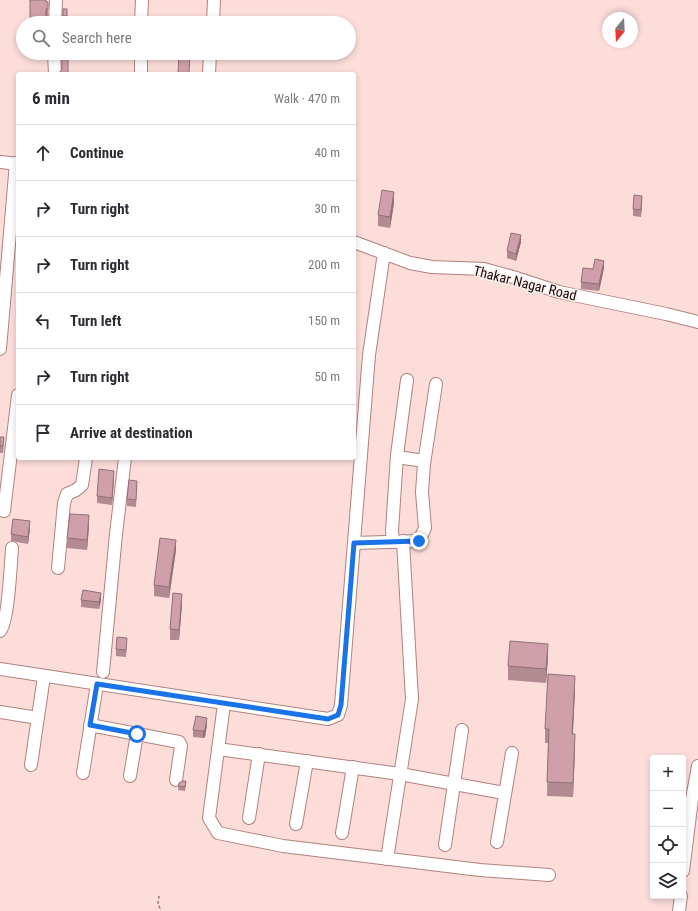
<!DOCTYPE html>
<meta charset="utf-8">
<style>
:root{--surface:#fff;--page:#f7f7f7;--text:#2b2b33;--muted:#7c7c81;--line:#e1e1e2}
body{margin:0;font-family:"Roboto Condensed",sans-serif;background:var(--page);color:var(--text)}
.controls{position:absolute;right:12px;bottom:12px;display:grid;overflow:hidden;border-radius:4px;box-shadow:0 2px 6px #0003}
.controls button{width:36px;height:36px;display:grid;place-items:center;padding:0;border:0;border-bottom:1px solid var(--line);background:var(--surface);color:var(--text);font:20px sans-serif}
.compass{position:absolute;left:602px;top:12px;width:36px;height:36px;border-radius:50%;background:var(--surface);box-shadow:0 2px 6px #0003;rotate:198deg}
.stop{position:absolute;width:12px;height:12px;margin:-9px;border:3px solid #1a73e8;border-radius:50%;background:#fff}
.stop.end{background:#1a73e8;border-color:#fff;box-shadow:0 1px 4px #0008}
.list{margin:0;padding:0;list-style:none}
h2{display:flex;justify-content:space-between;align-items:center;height:52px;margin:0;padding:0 16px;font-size:17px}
h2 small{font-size:13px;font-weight:400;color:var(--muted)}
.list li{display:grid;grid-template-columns:26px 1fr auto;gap:12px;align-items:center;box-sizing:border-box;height:56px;padding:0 16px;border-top:1px solid var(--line)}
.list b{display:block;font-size:15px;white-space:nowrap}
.list em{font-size:13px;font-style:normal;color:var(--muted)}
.icon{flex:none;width:22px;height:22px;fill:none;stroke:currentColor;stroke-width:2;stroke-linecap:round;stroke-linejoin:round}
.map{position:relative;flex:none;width:698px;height:911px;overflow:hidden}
.search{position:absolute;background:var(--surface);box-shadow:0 2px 6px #0003;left:16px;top:16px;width:340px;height:44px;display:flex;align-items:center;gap:10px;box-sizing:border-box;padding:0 14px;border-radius:22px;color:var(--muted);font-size:15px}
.panel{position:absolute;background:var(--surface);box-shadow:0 2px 6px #0003;left:16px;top:72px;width:340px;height:388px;border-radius:4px}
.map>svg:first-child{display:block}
</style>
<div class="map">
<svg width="698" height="911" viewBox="0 0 698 911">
<rect width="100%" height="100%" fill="#fcddda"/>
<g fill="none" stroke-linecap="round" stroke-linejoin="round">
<defs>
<g id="minor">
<path d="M 55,23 L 56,0"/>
<path d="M 141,23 L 142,0"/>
<path d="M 213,23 L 214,0"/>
<path d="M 54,53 L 55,74"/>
<path d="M 141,74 L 141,53"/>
<path d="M 209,74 L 210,53"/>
<path d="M 0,162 L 18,164"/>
<path d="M 354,242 L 410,263 L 432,267 L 484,269 L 513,277 L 559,292 L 666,314 L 698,322"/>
<path d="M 0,349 L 16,163"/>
<path d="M 397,457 L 424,461"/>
<path d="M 4,511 L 18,395"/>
<path d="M 393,542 L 392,531 L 397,455 L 407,380"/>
<path d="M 354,543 L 419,541 L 425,528 L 422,492 L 424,464 L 436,384"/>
<path d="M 58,568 L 64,503 L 67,494 L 76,490 L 82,485 L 86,458"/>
<path d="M 0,631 C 8,624 11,562 12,548"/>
<path d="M 0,669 L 328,719 L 338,715 L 341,705 L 369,355 L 384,253"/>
<path d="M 103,672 L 116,534 L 125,458"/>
<path d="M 224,704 L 209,818 L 218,833 L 283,846 L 480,870 L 549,875"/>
<path d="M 0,712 L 38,718"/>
<path d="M 90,725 L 179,742 L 181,746 L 176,780"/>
<path d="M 218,749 L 400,774 L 504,793"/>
<path d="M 31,765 L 44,676"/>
<path d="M 83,773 L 97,684"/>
<path d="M 130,776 L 137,734"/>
<path d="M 249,818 L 259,754"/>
<path d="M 296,824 L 307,761"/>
<path d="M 342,833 L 353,767"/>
<path d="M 497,842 L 512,753"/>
<path d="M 445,845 L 462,730"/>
<path d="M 387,859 L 412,699 L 403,541"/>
<path d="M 683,871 L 692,799 L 698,766"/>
<path d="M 679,911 L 681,896"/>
</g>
</defs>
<use href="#minor" stroke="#b0827e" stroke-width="14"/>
<path stroke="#967e7b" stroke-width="1.5" stroke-dasharray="3 2" stroke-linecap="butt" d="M 159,896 L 158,903 L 161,911"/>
<use href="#minor" stroke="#fff" stroke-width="12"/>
</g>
<g fill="#b28a92">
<rect x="46" y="2" width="2" height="17"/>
<rect x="63" y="9" width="4" height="11"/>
<rect x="148" y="53" width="11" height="5"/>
<path d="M 394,203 L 390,228 L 378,226 L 378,215 Z"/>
<path d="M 642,203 L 641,217 L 633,216 L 633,209 Z"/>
<path d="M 521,242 L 516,261 L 507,258 L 507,251 Z"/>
<path d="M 604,268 L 599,291 L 581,289 L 581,282 L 593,269 Z"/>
<path d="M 0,437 L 4,445 L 3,453 L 0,453 Z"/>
<path d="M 114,478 L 112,505 L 97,503 L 97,496 Z"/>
<path d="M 137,488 L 136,507 L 127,506 L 127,499 Z"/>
<path d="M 89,526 L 87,550 L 67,548 L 67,538 Z"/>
<path d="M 30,528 L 28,544 L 11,541 L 11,534 Z"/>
<path d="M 176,550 L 169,598 L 154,596 L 154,585 Z"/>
<path d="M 81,600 L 101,600 L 99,609 L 81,607 Z"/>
<path d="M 182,604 L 179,640 L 170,640 L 170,629 Z"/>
<path d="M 127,645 L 126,657 L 116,656 L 116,649 Z"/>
<path d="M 548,658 L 546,683 L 508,680 L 508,666 Z"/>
<path d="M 575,689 L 573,734 L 575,748 L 573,797 L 547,796 L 548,743 L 545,743 L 545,729 Z"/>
<path d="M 207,725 L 205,737 L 203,738 L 193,737 L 193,730 Z"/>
<path d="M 179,783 L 186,785 L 185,791 L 178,790 Z"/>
</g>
<g fill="#917077">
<path d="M 394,192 L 394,203 L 390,228 L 390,217 Z"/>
<path d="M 642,196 L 642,203 L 641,217 L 641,210 Z"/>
<path d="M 521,235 L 521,242 L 516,261 L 516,254 Z"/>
<path d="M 604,261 L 604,268 L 599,291 L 599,284 Z"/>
<path d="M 114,471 L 114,478 L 112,505 L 112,498 Z"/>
<path d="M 89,515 L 89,526 L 87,550 L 87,540 Z"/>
<path d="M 30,521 L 30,528 L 28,544 L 28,537 Z"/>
<path d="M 176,540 L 176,550 L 169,598 L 169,587 Z"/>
<path d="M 101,593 L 101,600 L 99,609 L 99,602 Z"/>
<path d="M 182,594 L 182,604 L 179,640 L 179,630 Z"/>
<path d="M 548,644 L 548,658 L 546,683 L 546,669 Z"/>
<path d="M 575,676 L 575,689 L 572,748 L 572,734 Z"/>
<path d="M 207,718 L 207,725 L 205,737 L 203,738 L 203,731 Z"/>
<path d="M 575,734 L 575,748 L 573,797 L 573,783 Z"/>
</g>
<g fill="#cfa0aa" stroke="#917077">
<path d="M 30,0 L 46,0 L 46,2 L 48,2 L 48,9 L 46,9 L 46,23 L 30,23 Z"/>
<rect x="63" y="9" width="4" height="7"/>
<path d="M 62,53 L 68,53 L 68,74 L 57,74 L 61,71 L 62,67 Z"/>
<path d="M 179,53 L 190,53 L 189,74 L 178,74 Z"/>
<path d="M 382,190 L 394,192 L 390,217 L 378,215 Z"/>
<path d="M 634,195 L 642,196 L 641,210 L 633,209 Z"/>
<path d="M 511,233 L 521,235 L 516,254 L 507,251 Z"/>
<path d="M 595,259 L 604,261 L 599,284 L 581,282 L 583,268 L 593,269 Z"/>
<path d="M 0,437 L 4,437 L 3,446 L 0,446 Z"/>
<path d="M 99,469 L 114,471 L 112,498 L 97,496 Z"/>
<path d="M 129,480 L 137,481 L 136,500 L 127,499 Z"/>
<path d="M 70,514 L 89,515 L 87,540 L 67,538 Z"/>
<path d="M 13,519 L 30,521 L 28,537 L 11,534 Z"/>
<path d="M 160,538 L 176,540 L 169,587 L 154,585 Z"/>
<path d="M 83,590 L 101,593 L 99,602 L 81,600 Z"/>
<path d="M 173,593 L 182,594 L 179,630 L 170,629 Z"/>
<path d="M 117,637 L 127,638 L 126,650 L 116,649 Z"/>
<path d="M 510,641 L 548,644 L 546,669 L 508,666 Z"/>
<path d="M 548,674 L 575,676 L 572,734 L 575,734 L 573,783 L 547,782 L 549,729 L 545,729 Z"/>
<path d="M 196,716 L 207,718 L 205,730 L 203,731 L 193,730 Z"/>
<path d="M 182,781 L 186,781 L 185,787 L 178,786 L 179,783 Z"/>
</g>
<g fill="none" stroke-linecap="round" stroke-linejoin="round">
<path stroke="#1a73e8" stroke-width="5" d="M 137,734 L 90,725 L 97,684 L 328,719 L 338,715 L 341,705 L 354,543 L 419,541"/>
</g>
<g text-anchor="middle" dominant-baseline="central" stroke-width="3" stroke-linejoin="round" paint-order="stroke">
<g font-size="14" fill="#1a0a09" stroke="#faf0ef">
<text transform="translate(525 283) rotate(14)">Thakar Nagar Road</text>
</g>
</g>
</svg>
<div class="controls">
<button>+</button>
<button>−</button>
<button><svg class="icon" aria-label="locate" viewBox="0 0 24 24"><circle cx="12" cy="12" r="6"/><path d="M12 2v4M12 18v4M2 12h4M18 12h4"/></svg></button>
<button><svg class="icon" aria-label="layers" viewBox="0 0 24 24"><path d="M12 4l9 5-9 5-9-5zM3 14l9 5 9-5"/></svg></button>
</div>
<svg class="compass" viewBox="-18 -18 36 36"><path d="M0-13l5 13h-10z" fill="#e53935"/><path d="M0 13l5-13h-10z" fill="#7c7c81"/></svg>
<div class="stop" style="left:137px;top:734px"></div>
<div class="stop end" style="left:419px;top:541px"></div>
<div class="search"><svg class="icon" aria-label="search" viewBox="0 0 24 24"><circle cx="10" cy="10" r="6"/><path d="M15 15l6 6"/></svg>Search here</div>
<section class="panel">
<h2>6 min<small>Walk · 470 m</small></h2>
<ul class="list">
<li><svg class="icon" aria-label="ahead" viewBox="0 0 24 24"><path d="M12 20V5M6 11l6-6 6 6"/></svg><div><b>Continue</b></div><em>40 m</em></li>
<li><svg class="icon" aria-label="right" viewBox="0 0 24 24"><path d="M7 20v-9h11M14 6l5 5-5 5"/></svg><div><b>Turn right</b></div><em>30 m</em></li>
<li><svg class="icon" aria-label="right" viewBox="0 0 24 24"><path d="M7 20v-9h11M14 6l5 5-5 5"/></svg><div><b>Turn right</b></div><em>200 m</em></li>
<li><svg class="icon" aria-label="left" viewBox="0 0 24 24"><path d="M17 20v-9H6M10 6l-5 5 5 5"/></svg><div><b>Turn left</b></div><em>150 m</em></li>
<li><svg class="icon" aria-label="right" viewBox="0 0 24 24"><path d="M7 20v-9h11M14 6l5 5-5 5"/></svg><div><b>Turn right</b></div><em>50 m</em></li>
<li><svg class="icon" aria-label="arrive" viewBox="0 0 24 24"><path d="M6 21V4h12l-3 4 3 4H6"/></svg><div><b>Arrive at destination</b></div></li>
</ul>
</section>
</div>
